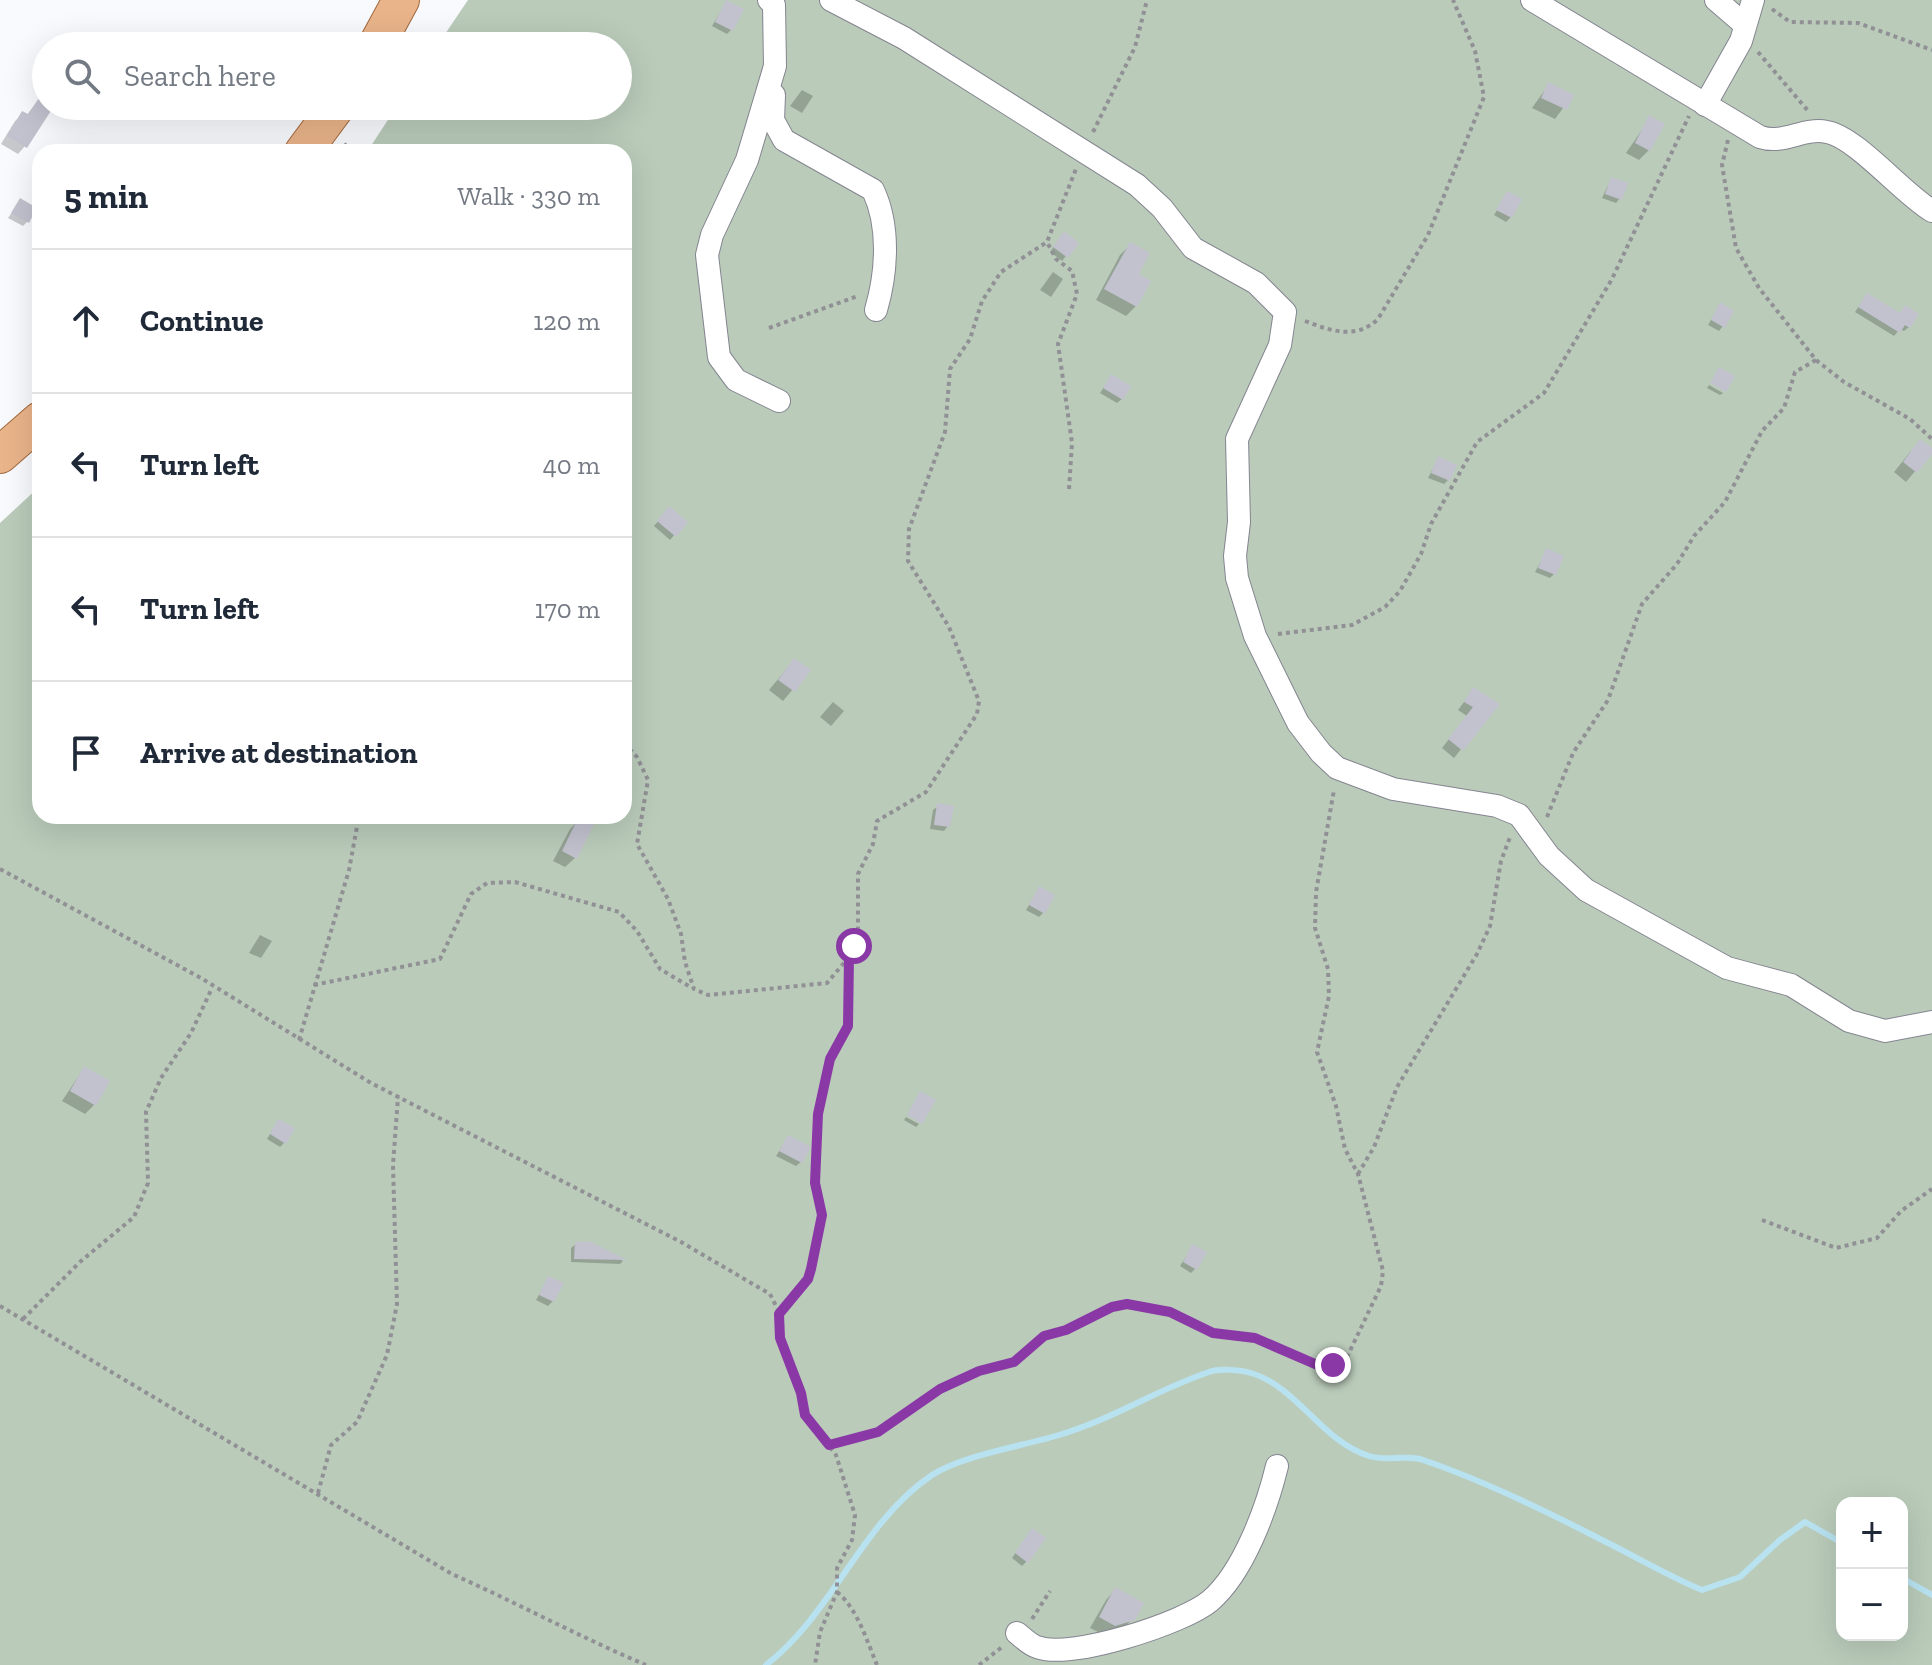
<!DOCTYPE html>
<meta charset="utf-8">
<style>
:root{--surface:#fff;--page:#f6f6f7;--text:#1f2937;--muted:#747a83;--line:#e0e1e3}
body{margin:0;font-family:"Zilla Slab",serif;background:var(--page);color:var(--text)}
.controls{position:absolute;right:24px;bottom:24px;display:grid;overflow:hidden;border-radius:16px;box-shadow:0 8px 32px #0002}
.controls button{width:72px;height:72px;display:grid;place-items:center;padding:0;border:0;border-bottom:2px solid var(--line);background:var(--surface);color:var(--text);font:40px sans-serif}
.stop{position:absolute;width:24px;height:24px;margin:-18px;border:6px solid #8b38a7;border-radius:50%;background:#fff}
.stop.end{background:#8b38a7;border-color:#fff;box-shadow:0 2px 8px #0008}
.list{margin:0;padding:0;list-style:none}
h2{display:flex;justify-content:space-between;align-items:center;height:104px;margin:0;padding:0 32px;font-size:34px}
h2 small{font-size:26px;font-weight:400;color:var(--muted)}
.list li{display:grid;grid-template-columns:52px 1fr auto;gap:24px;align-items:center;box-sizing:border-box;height:144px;padding:0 32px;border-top:2px solid var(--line)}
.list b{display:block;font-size:30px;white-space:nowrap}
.list em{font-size:26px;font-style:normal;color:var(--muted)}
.icon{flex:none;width:44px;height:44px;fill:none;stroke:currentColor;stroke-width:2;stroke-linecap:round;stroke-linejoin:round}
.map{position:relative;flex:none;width:1932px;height:1665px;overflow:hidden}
.search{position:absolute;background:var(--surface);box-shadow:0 8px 32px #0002;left:32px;top:32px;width:600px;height:88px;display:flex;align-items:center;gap:20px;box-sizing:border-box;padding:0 28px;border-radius:44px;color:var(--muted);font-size:30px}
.panel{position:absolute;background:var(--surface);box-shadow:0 8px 32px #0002;left:32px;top:144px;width:600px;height:680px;border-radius:24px}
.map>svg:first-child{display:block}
</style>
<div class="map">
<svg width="1932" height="1665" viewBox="0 0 1932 1665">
<rect width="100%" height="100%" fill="#f9fafe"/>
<path fill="#bacbba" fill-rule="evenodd" d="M 468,0 L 1932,0 L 1932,1665 L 0,1665 L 0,523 L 40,486 L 40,816 L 624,816 L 624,152 L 367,152 L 397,106 L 618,106 L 618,46 L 437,46 ZM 1842,1503 L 1902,1503 L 1902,1635 L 1842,1635 Z"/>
<g fill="#0003">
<path d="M 726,3 L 732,29 L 727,34 L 712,26 Z"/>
<path d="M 1549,84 L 1572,96 L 1555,119 L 1532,108 Z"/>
<path d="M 802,90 L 813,96 L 802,113 L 790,106 Z"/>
<path d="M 46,91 L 46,106 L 52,106 L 25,146 L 18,154 L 1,144 L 15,121 L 23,114 L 26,116 Z"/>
<path d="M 1650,118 L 1649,150 L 1639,160 L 1626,153 Z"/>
<path d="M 1611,179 L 1620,198 L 1616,203 L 1602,198 Z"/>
<path d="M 1507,194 L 1511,217 L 1506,222 L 1494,215 Z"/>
<path d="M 20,201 L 27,222 L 23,226 L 8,218 Z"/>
<path d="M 1060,238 L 1066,256 L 1062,261 L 1050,252 Z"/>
<path d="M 1130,245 L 1136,275 L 1136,306 L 1126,316 L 1096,300 L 1120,255 Z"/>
<path d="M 1053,272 L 1063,279 L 1051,297 L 1040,290 Z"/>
<path d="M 1863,300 L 1909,327 L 1904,331 L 1900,329 L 1894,336 L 1855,312 Z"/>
<path d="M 1720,305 L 1723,326 L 1719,331 L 1708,325 Z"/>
<path d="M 1111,377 L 1122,399 L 1117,403 L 1100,393 Z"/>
<path d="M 1709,385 L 1723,393 L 1720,395 L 1707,388 Z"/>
<path d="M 1911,451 L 1932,451 L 1906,482 L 1894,472 Z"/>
<path d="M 1438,459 L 1448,480 L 1444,484 L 1428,478 Z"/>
<path d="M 669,509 L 685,522 L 670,540 L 654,526 Z"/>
<path d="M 1547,551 L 1554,574 L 1550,578 L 1535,572 Z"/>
<path d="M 794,660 L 808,671 L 783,701 L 769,690 Z"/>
<path d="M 1473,690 L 1497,704 L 1454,758 L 1442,748 L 1467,716 L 1458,710 Z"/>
<path d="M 833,702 L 844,711 L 831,726 L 820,717 Z"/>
<path d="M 938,806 L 948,826 L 944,831 L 930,829 L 933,810 Z"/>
<path d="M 580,819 L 575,858 L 565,867 L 553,861 L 570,829 Z"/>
<path d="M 1039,889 L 1043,913 L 1039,917 L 1026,910 Z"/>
<path d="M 260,935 L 272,941 L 261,958 L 249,953 Z"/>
<path d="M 84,1068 L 95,1104 L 85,1114 L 62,1101 Z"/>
<path d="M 906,1117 L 919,1124 L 916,1127 L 904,1120 Z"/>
<path d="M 278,1121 L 285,1142 L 280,1147 L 267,1139 Z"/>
<path d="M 788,1137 L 801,1162 L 796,1166 L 776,1156 Z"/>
<path d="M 576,1244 L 591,1244 L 623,1261 L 620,1264 L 571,1262 L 571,1248 Z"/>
<path d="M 1192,1247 L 1196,1268 L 1191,1273 L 1180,1266 Z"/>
<path d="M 549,1278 L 553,1301 L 548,1306 L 536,1300 Z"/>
<path d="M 1028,1535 L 1027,1561 L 1022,1566 L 1012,1558 Z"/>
<path d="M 1115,1590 L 1133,1618 L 1123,1629 L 1104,1635 L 1090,1628 L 1106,1600 Z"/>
</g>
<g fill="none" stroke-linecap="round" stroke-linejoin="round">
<g stroke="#b8e2f0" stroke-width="6">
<path d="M 1902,1578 L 1932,1595"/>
<path d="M 766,1665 C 834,1612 861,1523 932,1475 C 963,1455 1023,1446 1059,1435 C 1111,1420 1158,1389 1209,1372 C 1219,1368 1241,1370 1251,1373 C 1298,1387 1321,1441 1369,1456 C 1386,1462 1406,1454 1423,1460 C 1479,1479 1546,1511 1600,1539 C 1635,1556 1666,1575 1702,1590 L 1740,1577 L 1780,1540 L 1805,1522 L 1842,1543"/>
</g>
</g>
<g fill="#c1c2ce">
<path d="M 726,0 L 744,9 L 733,31 L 715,22 Z"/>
<path d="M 1548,82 L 1574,95 L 1567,110 L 1541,98 Z"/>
<path d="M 46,88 L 46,106 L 54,106 L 27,148 L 7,136 L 22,111 L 28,114 Z"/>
<path d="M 1649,115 L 1665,124 L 1650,151 L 1635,143 Z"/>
<path d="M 1611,177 L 1628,183 L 1622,200 L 1605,194 Z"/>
<path d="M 1507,191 L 1522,199 L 1512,218 L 1496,210 Z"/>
<path d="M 20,198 L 37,208 L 29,223 L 11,213 Z"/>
<path d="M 1064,231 L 1079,243 L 1068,258 L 1053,247 Z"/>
<path d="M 1130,242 L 1150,253 L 1139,274 L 1151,281 L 1137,307 L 1104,289 Z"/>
<path d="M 1867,293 L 1900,313 L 1905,305 L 1919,314 L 1910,328 L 1905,325 L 1900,333 L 1858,307 Z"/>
<path d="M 1720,302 L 1734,311 L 1725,328 L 1711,320 Z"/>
<path d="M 1719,367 L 1735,376 L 1726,392 L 1710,383 Z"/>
<path d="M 1111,374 L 1131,386 L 1123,400 L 1103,388 Z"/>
<path d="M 1920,439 L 1932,448 L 1932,454 L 1917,473 L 1903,462 Z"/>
<path d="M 1438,456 L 1457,465 L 1450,481 L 1431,473 Z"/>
<path d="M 669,506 L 688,522 L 676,537 L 657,521 Z"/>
<path d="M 1546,548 L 1564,556 L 1556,575 L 1538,568 Z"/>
<path d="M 794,658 L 811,670 L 795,692 L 778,680 Z"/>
<path d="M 1473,687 L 1500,704 L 1463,751 L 1448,739 L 1473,707 L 1464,702 Z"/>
<path d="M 937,803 L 954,806 L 950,827 L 934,825 Z"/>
<path d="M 579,816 L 594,824 L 577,859 L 562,851 Z"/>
<path d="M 1039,886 L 1055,895 L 1045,914 L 1029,905 Z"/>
<path d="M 84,1066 L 110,1081 L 96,1106 L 70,1091 Z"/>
<path d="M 920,1091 L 936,1100 L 922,1124 L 907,1115 Z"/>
<path d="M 278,1119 L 295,1128 L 286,1144 L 270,1134 Z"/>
<path d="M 788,1135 L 811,1147 L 802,1163 L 779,1151 Z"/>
<path d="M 575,1242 L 591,1242 L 627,1260 L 574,1259 Z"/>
<path d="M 1192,1244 L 1207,1252 L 1197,1270 L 1183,1262 Z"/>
<path d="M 548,1276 L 564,1283 L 554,1302 L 539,1295 Z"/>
<path d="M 1032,1528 L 1046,1538 L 1028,1563 L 1015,1553 Z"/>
<path d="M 1115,1587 L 1144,1603 L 1135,1620 L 1115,1626 L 1099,1617 Z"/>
</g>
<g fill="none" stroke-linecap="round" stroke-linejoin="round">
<defs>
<g id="minor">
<path d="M 769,0 L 774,5 L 775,66 L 747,160 L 712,235 L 707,255 L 719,357 L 736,380 L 779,401"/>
<path d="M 831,0 L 904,38 L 1137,185 L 1162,208 L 1193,248 L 1256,283 L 1285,312 L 1280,345 L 1237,439 L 1239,522 L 1235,556 L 1237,578 L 1255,636 L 1298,723 L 1321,753 L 1337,768 L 1393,789 L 1497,806 L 1519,815 L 1549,856 L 1586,890 L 1727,968 L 1791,985 L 1849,1021 L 1885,1031 L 1932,1022"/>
<path d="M 1532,0 L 1760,137 C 1784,145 1803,127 1827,132 C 1856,137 1903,194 1932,211"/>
<path d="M 1716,0 L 1745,25"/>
<path d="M 774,95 L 773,120 L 784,140 L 873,190 C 890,226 887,272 876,310"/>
<path d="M 1705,105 L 1741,41 L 1753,0"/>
<path d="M 1017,1633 C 1023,1638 1030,1645 1037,1647 C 1070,1660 1184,1623 1210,1601 C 1244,1572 1267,1507 1277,1466"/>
</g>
<g id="primary">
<path d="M 376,46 L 401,0"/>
<path d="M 303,152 L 337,106"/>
<path d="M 0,455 L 40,420"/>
</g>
</defs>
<use href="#minor" stroke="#848590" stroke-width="24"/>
<use href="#primary" stroke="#a1683c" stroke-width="38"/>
<g stroke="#909095" stroke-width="4" stroke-dasharray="4 4" stroke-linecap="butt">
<path d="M 1772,9 L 1790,22 L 1858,23 L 1932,50"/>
<path d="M 1758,52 L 1809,112"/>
<path d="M 1093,132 L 1135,47 L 1147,0"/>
<path d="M 1728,140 L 1722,165 L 1736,248 L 1759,288 L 1816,360 L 1844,382 L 1910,419 L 1932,439"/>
<path d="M 344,144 L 355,152"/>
<path d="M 1305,321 C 1331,331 1356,340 1378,319 L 1428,235 L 1484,97 L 1475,51 L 1453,0"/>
<path d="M 769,328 L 858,296"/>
<path d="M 1069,489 L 1072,443 L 1058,344 L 1077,294 L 1072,271 L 1056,259 L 1047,242 L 1076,169"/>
<path d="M 1278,634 L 1352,625 L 1385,607 L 1400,591 L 1421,554 L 1431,524 L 1477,442 L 1544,393 L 1612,279 L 1689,116"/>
<path d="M 624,743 L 637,757 L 648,780 L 637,844 L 668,899 L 681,934 L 685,962 L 694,989 L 708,995 L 827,983 L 849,957 L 858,936 L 858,874 L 873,844 L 877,821 L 926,792 L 977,714 L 979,701 L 949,627 L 908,561 L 909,529 L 945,432 L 950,369 L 970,339 L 982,301 L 1001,272 L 1047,242"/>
<path d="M 1547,817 L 1573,753 L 1608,700 L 1642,604 L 1677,564 L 1694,536 L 1725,502 L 1762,431 L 1784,408 L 1795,372 L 1816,360"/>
<path d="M 0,869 L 201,978 L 371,1083 L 681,1242 L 770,1294 L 778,1310 L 780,1338 L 801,1393 L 805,1415 L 836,1455 L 855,1515 L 852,1540 L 837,1568 L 837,1592 L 820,1632 L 815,1665"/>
<path d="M 314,985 L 440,959 L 471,894 L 487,883 L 515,882 L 619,912 L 637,931 L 660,969 L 692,988"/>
<path d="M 299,1040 L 349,870 L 359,816"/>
<path d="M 1358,1174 L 1374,1147 L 1397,1087 L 1477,954 L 1490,926 L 1501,861 L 1510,837"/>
<path d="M 1762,1220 L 1836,1248 L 1877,1238 L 1901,1211 L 1932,1189"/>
<path d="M 0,1306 L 452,1574 C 517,1603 580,1637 646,1665"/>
<path d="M 779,1314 L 808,1279 L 811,1269 L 822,1215 L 815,1183 L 818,1114 L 830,1059 L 848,1026 L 849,957"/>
<path d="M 23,1319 L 81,1261 L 134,1217 L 148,1183 L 146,1112 L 161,1078 L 191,1033 L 212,988"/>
<path d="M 829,1445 L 878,1432 L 940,1389 L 979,1371 L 1014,1362 L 1044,1336 L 1066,1330 L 1112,1307 L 1127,1304 L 1170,1312 L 1213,1333 L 1255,1338 L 1322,1367 L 1347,1357 L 1381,1286 L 1383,1271 L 1358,1174 L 1345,1149 L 1336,1106 L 1317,1052 L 1329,996 L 1328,969 L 1315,928 L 1316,892 L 1334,790"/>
<path d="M 318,1493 L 331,1445 L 357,1422 L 387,1355 L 397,1304 L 393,1165 L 398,1097"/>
<path d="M 837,1592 C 857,1608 867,1641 877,1665"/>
<path d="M 1032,1619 L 1050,1591"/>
<path d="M 979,1665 L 1002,1647"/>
</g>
<use href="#minor" stroke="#fff" stroke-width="22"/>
<use href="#primary" stroke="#e9b48a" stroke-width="36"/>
</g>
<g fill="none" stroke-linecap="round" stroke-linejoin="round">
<path stroke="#8b38a7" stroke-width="10" d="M 854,946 L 849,957 L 848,1026 L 830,1059 L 818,1114 L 815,1183 L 822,1215 L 811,1269 L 808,1279 L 779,1314 L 780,1338 L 801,1393 L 805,1415 L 829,1445 L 878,1432 L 940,1389 L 979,1371 L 1014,1362 L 1044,1336 L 1066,1330 L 1112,1307 L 1127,1304 L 1170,1312 L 1213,1333 L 1255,1338 L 1322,1367 L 1333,1365"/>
</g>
</svg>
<div class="controls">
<button>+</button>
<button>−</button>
</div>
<div class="stop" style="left:854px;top:946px"></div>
<div class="stop end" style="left:1333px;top:1365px"></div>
<div class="search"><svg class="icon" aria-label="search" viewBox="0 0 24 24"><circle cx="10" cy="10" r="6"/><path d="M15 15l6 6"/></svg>Search here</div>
<section class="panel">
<h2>5 min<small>Walk · 330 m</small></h2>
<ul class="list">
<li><svg class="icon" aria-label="ahead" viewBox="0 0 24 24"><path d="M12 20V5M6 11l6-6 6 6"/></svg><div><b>Continue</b></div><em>120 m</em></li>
<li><svg class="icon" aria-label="left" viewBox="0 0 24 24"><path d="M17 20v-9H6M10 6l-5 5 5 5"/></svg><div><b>Turn left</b></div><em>40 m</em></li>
<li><svg class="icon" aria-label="left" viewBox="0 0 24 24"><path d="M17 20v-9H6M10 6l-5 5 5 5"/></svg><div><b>Turn left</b></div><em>170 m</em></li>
<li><svg class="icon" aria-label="arrive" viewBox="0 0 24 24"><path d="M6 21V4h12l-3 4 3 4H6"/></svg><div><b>Arrive at destination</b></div></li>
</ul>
</section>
</div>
